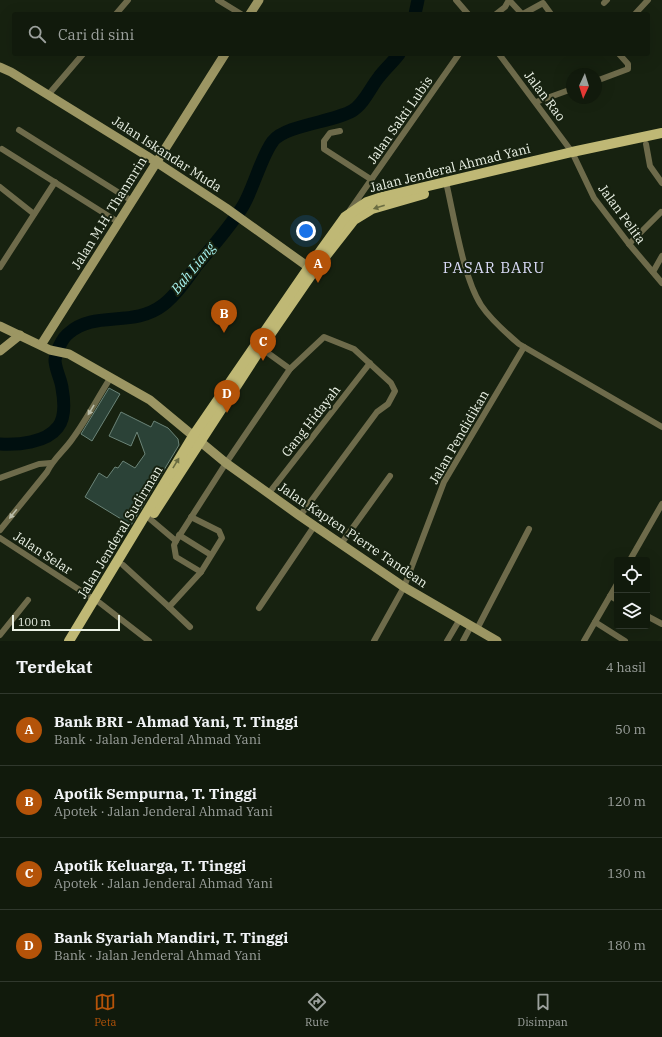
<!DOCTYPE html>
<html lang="id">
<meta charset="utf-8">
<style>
:root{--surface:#111a0c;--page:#1a2315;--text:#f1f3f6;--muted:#9ca19d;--line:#30382d;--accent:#b45309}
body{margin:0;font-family:"IBM Plex Serif",serif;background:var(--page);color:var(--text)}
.controls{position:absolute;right:12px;bottom:12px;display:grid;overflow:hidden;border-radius:4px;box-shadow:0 4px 16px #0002}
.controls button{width:36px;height:36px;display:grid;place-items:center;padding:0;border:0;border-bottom:1px solid var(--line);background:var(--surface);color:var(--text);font:20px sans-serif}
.compass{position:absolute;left:566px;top:68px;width:36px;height:36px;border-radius:50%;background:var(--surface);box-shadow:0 4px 16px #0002;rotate:184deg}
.scale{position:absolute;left:12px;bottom:10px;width:108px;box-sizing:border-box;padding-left:4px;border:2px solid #ebf2e6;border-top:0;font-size:11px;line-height:14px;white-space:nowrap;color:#ebf2e6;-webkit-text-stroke:3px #172210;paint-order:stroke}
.you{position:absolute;left:306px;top:231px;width:14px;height:14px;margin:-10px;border:3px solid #fff;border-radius:50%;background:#1a73e8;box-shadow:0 0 0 6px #1a73e833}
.badge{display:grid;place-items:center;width:26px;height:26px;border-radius:50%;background:var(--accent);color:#fff;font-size:13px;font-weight:700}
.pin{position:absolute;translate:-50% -33px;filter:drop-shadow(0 1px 2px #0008)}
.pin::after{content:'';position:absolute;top:21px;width:14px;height:12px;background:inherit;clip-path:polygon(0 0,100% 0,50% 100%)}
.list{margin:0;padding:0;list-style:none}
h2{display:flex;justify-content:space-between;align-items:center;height:52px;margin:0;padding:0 16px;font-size:17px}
h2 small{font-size:13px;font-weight:400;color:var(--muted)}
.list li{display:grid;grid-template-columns:26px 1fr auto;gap:12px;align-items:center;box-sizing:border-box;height:72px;padding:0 16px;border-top:1px solid var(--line)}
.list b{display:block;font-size:15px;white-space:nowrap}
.list p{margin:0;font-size:13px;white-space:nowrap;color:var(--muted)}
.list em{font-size:13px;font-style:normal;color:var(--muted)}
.icon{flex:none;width:22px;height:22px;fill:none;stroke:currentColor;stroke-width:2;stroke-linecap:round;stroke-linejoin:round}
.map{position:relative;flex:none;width:662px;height:641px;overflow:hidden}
.search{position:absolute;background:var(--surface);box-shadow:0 4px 16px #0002;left:12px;right:12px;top:12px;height:44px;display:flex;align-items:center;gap:10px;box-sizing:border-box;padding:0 14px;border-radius:4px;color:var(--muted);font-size:15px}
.sheet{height:340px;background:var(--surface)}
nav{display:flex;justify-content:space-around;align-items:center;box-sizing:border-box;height:56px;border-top:1px solid var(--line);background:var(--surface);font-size:11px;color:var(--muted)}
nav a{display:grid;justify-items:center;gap:2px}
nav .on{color:var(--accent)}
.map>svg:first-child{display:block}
</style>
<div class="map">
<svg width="662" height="641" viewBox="0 0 662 641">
<rect width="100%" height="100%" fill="#172210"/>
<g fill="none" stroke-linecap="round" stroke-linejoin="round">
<g stroke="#000f0f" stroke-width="13">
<path d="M 415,14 L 418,0"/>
<path d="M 0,444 C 18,445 46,443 58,427 C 66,417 64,399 62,388 C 61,379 55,369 55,360 C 56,352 62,338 69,333 C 95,310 133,328 163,305 C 176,295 187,279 197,265 C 213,246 230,227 243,206 C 254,187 261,157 273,141 C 286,125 333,122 352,111 C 364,104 370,88 379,77 C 385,69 393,62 399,54"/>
</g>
</g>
<g fill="#2b4237" stroke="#6b8478">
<path d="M 109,388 L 120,394 L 92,441 L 81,434 Z"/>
<path d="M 121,412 L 151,427 L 154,421 L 168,428 L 178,439 L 179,445 L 131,525 L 85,497 L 99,473 L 107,478 L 115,467 L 118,468 L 123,461 L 135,468 L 145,454 L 137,432 L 131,446 L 109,436 Z"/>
</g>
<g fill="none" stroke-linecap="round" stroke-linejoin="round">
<g stroke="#6e6b4b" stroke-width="6">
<path d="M 218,0 L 241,14"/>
<path d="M 456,0 L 468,14"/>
<path d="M 509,0 L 522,14"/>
<path d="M 604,3 L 607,0"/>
<path d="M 116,14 L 128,0"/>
<path d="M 496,14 L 505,7 L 509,0"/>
<path d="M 523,14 L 543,3 L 551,14"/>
<path d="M 635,14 L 648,0"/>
<path d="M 499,54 L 572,152 L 594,198 L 629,244 L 662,283"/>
<path d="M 596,81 L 628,69 L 628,64 L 619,54"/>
<path d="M 48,95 L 83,54"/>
<path d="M 536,102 L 572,89"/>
<path d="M 19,130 L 132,201"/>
<path d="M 340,131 L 330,133 L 324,141 L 324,149 L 372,180"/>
<path d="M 646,144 L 650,166 L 662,183"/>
<path d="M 2,149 L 118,222"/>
<path d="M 446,182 C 454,216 463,277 481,305 C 491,320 506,333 519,344 L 662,427"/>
<path d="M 0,187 L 34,214"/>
<path d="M 350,210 L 459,54"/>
<path d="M 629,244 L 661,212"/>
<path d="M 0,267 L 55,182"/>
<path d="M 653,272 L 662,256"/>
<path d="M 261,348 L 290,369"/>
<path d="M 0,478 L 39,464 L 51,463"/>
<path d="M 269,493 L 370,363"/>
<path d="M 150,519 L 176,541 L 226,463 L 290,369 L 324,337 L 354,349 L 391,383 L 395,391 L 388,404 L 377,412 L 300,516"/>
<path d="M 0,530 L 47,472 C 53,459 65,450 73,438 C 87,419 98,397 111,377"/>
<path d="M 179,535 L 211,555"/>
<path d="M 0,538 L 95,600"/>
<path d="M 176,541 L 174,545 L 176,557 L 201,572 L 222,538 L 219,531 L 191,517"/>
<path d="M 341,544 L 390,476"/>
<path d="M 630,560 L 662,504"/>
<path d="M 123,565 L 169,607 L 201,572"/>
<path d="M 610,596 L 617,600"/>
<path d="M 100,603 L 149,641"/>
<path d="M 169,607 L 190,627"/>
<path d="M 259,608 L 315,525"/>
<path d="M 647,616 L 662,624"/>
<path d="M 595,622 L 625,641"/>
<path d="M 477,629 L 529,529"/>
<path d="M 0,635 L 28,600"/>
<path d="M 374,641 L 404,587 L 444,482 L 524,347"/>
<path d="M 447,641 L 460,619"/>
<path d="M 463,641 L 471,626"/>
<path d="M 584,641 L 617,584"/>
</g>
<g stroke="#9c9663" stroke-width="9">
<path d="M 250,14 L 259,0"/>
<path d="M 0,67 L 11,72 L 147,156 L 226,208 L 314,271"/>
<path d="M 0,326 L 50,350 L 69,354 L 150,400 L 226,463 L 300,516 L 404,587 L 497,641"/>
<path d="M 41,345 L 225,54"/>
<path d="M 0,351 L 20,335"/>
</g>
<g stroke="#bfb875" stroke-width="10">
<path d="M 154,513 L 261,348 L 314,271 L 354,220 L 372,209 L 424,194"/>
<path d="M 69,641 L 193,436 L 309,267 L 345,217 L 367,202 L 382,197 L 572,152 L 662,133"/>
</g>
</g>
<defs><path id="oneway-solid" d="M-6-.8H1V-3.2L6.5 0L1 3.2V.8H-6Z"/></defs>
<g fill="#6b6d42">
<use href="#oneway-solid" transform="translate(379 207) rotate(162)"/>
<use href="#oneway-solid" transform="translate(176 463) rotate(-59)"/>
</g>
<g fill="#b9bca8">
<use href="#oneway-solid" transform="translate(91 410) rotate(121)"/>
<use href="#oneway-solid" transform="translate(13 514) rotate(129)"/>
</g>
<g text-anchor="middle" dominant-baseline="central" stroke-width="4" stroke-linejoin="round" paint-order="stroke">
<g font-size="13" fill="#ebf2e6" stroke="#172210">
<text transform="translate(545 96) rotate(53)">Jalan Rao</text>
<text transform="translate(400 120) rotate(-55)">Jalan Sakti Lubis</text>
<text transform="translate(167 154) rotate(33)">Jalan Iskandar Muda</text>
<text transform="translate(450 168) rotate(-14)">Jalan Jenderal Ahmad Yani</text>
<text transform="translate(109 213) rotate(-58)">Jalan M.H. Thanmrin</text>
<text transform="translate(622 214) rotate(54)">Jalan Pelita</text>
<text transform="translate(311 421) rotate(-52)">Gang Hidayah</text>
<text transform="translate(459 437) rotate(-60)">Jalan Pendidikan</text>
<text transform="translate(120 532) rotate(-59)">Jalan Jenderal Sudirman</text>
<text transform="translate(353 535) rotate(34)">Jalan Kapten Pierre Tandean</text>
<text transform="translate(43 553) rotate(33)">Jalan Selar</text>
</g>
<g font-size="14" font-style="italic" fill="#a7f2f0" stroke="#172210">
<text transform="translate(193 268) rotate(-51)">Bah Liang</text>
</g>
<g font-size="15" letter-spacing="1" fill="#dbdcf9" stroke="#172210">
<text x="494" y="267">PASAR BARU</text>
</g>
</g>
</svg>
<div class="controls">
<button><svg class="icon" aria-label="locate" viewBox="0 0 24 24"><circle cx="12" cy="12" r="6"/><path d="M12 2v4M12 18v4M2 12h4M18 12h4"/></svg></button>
<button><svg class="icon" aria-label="layers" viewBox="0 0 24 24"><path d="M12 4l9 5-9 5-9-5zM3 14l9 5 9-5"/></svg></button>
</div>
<svg class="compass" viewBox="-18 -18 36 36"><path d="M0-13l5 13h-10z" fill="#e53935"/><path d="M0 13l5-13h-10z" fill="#9ca19d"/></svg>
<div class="scale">100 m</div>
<div class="you"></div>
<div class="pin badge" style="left:318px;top:283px">A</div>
<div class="pin badge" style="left:224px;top:333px">B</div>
<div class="pin badge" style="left:263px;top:361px">C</div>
<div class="pin badge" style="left:227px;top:413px">D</div>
<div class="search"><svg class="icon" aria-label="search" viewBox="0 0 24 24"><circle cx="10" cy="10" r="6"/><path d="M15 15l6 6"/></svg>Cari di sini</div>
</div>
<section class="sheet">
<h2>Terdekat<small>4 hasil</small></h2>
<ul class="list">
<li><span class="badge">A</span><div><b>Bank BRI - Ahmad Yani, T. Tinggi</b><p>Bank · Jalan Jenderal Ahmad Yani</p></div><em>50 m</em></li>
<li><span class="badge">B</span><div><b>Apotik Sempurna, T. Tinggi</b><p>Apotek · Jalan Jenderal Ahmad Yani</p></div><em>120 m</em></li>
<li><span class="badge">C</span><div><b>Apotik Keluarga, T. Tinggi</b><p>Apotek · Jalan Jenderal Ahmad Yani</p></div><em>130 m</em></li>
<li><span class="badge">D</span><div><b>Bank Syariah Mandiri, T. Tinggi</b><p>Bank · Jalan Jenderal Ahmad Yani</p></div><em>180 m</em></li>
</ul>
</section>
<nav>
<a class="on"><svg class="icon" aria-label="map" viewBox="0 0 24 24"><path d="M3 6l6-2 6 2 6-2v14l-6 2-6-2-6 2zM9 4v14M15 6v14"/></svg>Peta</a>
<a><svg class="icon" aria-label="directions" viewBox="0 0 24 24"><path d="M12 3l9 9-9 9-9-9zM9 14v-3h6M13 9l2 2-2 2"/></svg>Rute</a>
<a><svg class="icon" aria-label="saved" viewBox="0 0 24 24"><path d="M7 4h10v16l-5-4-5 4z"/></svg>Disimpan</a>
</nav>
